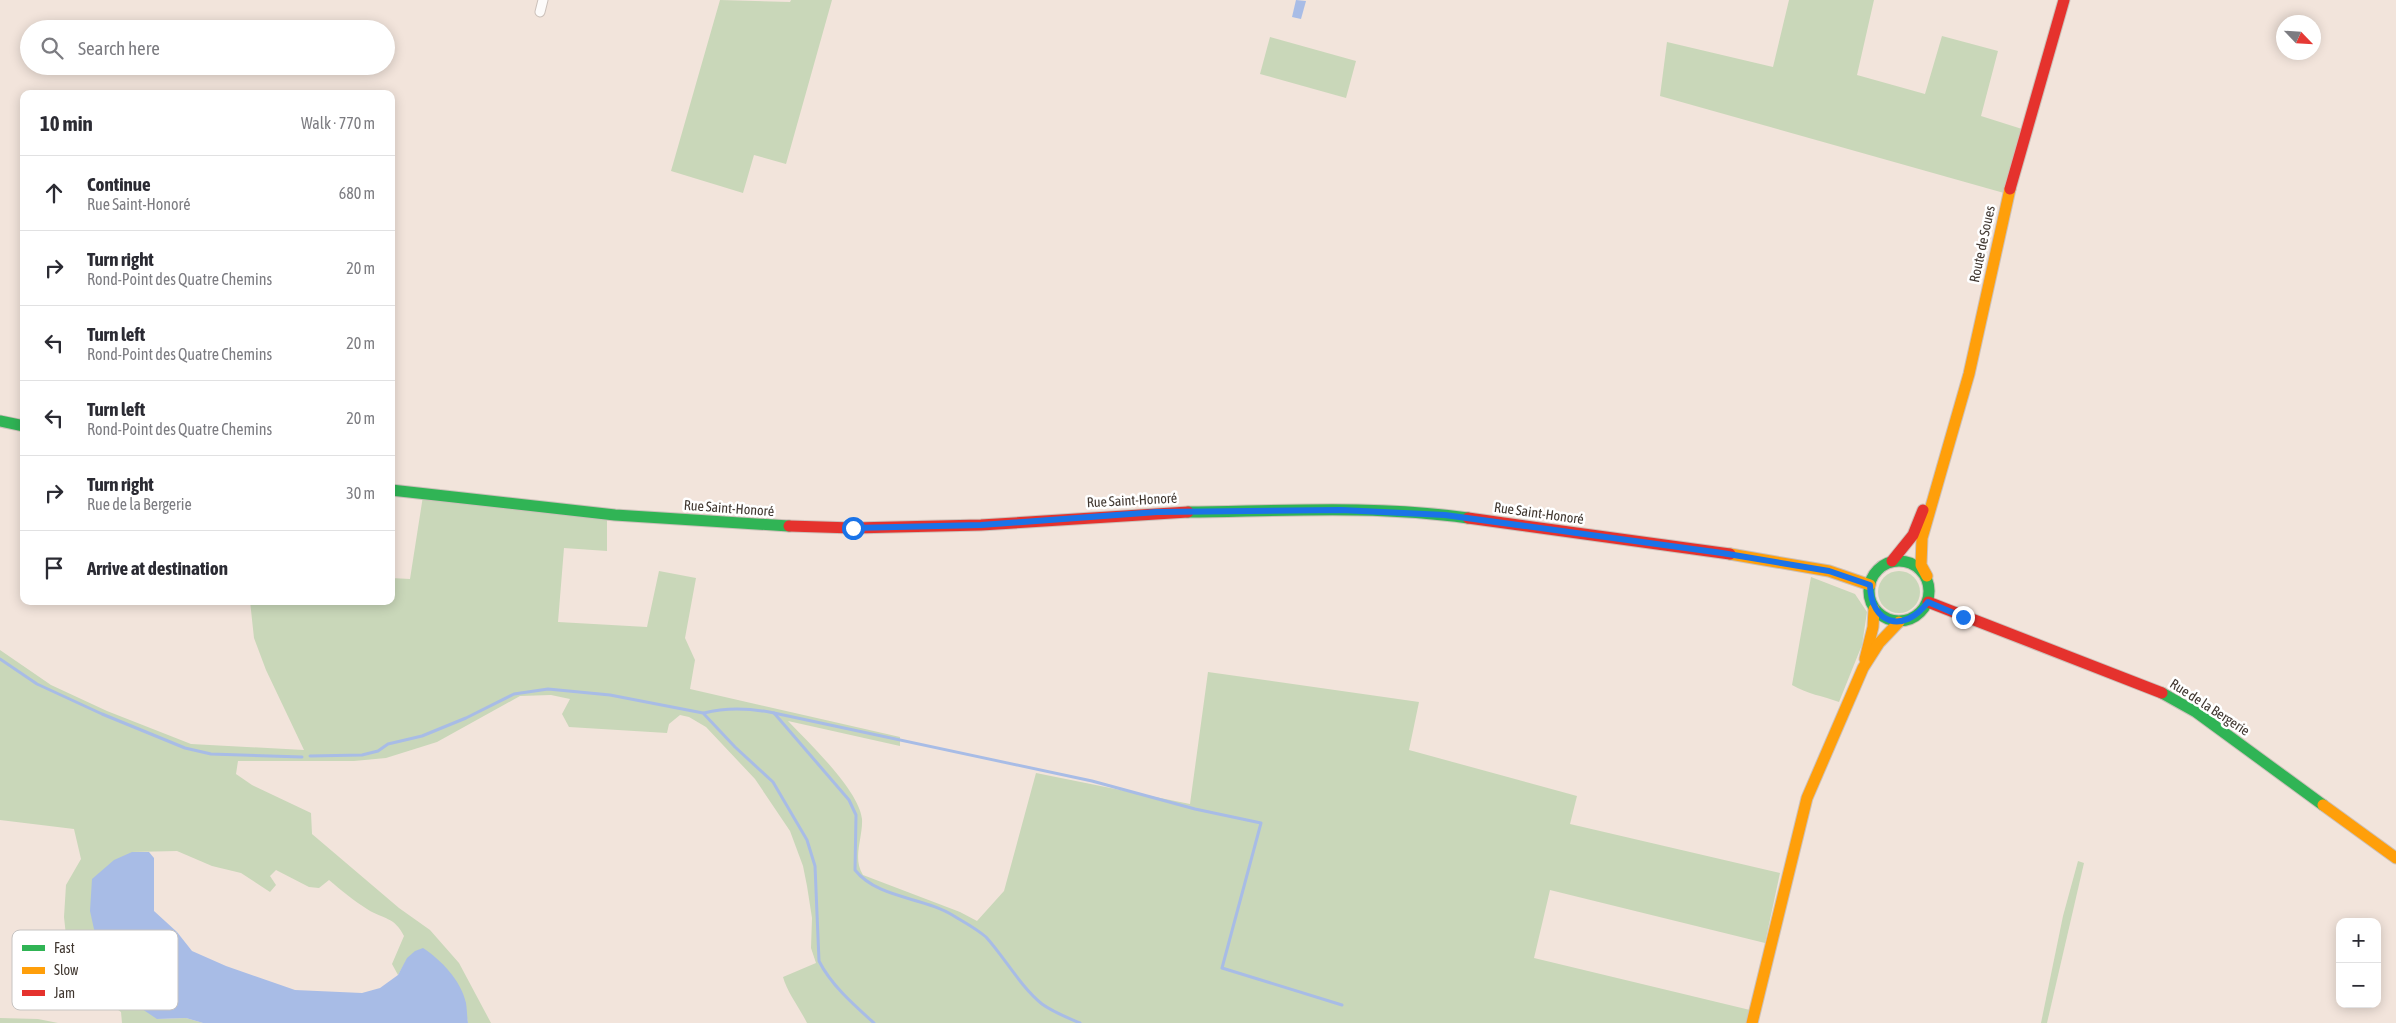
<!DOCTYPE html>
<meta charset="utf-8">
<style>
:root{--surface:#fff;--page:#f2f2f3;--text:#2b2b33;--muted:#7c7c81;--line:#e1e1e2}
body{margin:0;font-family:"Asap Condensed",sans-serif;background:var(--page);color:var(--text)}
.controls{position:absolute;right:15px;bottom:15px;display:grid;overflow:hidden;border-radius:10px;box-shadow:0 2px 12px #0003}
.controls button{width:45px;height:45px;display:grid;place-items:center;padding:0;border:0;border-bottom:1px solid var(--line);background:var(--surface);color:var(--text);font:25px sans-serif}
.compass{position:absolute;left:2276px;top:15px;width:45px;height:45px;border-radius:50%;background:var(--surface);box-shadow:0 2px 12px #0003;rotate:115deg}
.stop{position:absolute;width:15px;height:15px;margin:-11px;border:4px solid #1a73e8;border-radius:50%;background:#fff}
.stop.end{background:#1a73e8;border-color:#fff;box-shadow:0 1px 5px #0008}
.list{margin:0;padding:0;list-style:none}
h2{display:flex;justify-content:space-between;align-items:center;height:65px;margin:0;padding:0 20px;font-size:21px}
h2 small{font-size:16px;font-weight:400;color:var(--muted)}
.list li{display:grid;grid-template-columns:32px 1fr auto;gap:15px;align-items:center;box-sizing:border-box;height:75px;padding:0 20px;border-top:1px solid var(--line)}
.list b{display:block;font-size:19px;white-space:nowrap}
.list p{margin:0;font-size:16px;white-space:nowrap;color:var(--muted)}
.list em{font-size:16px;font-style:normal;color:var(--muted)}
.icon{flex:none;width:28px;height:28px;fill:none;stroke:currentColor;stroke-width:2;stroke-linecap:round;stroke-linejoin:round}
.map{position:relative;flex:none;width:2396px;height:1023px;overflow:hidden}
.search{position:absolute;background:var(--surface);box-shadow:0 2px 12px #0003;left:20px;top:20px;width:375px;height:55px;display:flex;align-items:center;gap:12px;box-sizing:border-box;padding:0 18px;border-radius:28px;color:var(--muted);font-size:19px}
.panel{position:absolute;background:var(--surface);box-shadow:0 2px 12px #0003;left:20px;top:90px;width:375px;height:515px;border-radius:10px}
.map>svg:first-child{display:block}
</style>
<div class="map">
<svg width="2396" height="1023" viewBox="0 0 2396 1023">
<rect width="100%" height="100%" fill="#f2e4db"/>
<g fill="#c9d7b9">
<path d="M 720,0 L 790,2 L 791,0 L 832,0 L 786,164 L 754,155 L 743,193 L 671,171 Z"/>
<path d="M 1789,0 L 1874,0 L 1857,75 L 1925,94 L 1942,36 L 1998,51 L 1981,116 L 2022,129 L 2004,193 L 1660,96 L 1667,42 L 1773,67 Z"/>
<path d="M 1270,37 L 1356,61 L 1346,98 L 1260,74 Z"/>
<path d="M 423,496 L 607,518 L 607,551 L 564,548 L 558,622 L 647,627 L 659,571 L 696,578 L 685,638 L 695,660 L 690,689 L 900,737 L 900,746 L 788,721 C 808,742 859,790 862,819 C 863,838 852,858 863,875 L 960,912 L 977,921 L 1004,891 L 1036,773 L 1190,804 L 1208,672 L 1419,702 L 1409,750 L 1577,796 L 1570,824 L 1780,873 L 1765,943 L 1550,890 L 1534,958 L 1750,1010 L 1747,1023 L 807,1023 C 799,1007 787,992 783,977 L 816,963 L 811,948 L 812,918 L 807,886 L 803,866 L 790,831 L 755,779 L 706,727 L 689,717 L 680,715 L 669,724 L 667,733 L 569,727 L 562,714 L 570,699 L 551,695 L 520,696 L 437,742 L 386,758 L 354,761 L 238,761 L 236,774 L 252,785 L 311,813 L 312,834 L 399,908 L 430,930 L 459,963 L 491,1023 L 468,1023 L 467,1018 L 408,958 L 398,975 L 392,964 L 404,936 C 394,916 384,920 367,909 C 354,901 341,890 329,880 L 319,888 L 309,887 L 276,870 L 270,876 L 276,885 L 270,892 L 241,873 L 212,866 L 177,851 L 132,852 L 157,1019 L 186,1018 L 203,1023 L 122,1023 L 121,1012 L 114,1007 L 80,972 L 67,945 L 64,917 L 66,885 L 81,859 L 74,829 L 0,820 L 0,650 L 51,685 L 107,711 L 191,744 L 304,750 L 266,670 L 254,638 L 250,601 L 391,601 L 391,578 L 410,579 Z"/>
<circle cx="1899" cy="592" r="21"/>
<path d="M 1811,577 L 1855,594 L 1867,612 L 1862,645 L 1839,702 C 1823,696 1807,694 1792,685 Z"/>
<path d="M 2078,861 L 2084,863 L 2047,1023 L 2041,1023 L 2063,916 Z"/>
<path d="M 0,1018 L 38,1019 L 58,1023 L 0,1023 Z"/>
</g>
<g fill="#a8bce6">
<path d="M 1296,0 L 1306,1 L 1301,19 L 1292,17 Z"/>
<path d="M 132,852 L 149,852 L 154,858 L 154,911 L 177,932 L 192,951 L 226,966 L 295,990 L 362,993 L 380,988 L 398,975 L 407,958 L 415,951 L 423,948 C 441,960 461,980 466,1003 C 467,1010 467,1016 468,1023 L 203,1023 L 186,1018 L 157,1019 L 130,1001 L 99,952 L 90,911 L 92,879 L 114,860 Z"/>
</g>
<g fill="none" stroke-linecap="round" stroke-linejoin="round">
<g stroke="#a8bce6" stroke-width="3">
<path d="M 0,659 L 37,684 L 102,714 L 185,748 L 211,754 L 302,757"/>
<path d="M 704,713 C 727,707 750,708 774,713 L 849,800 L 856,815 L 855,870 C 878,899 925,897 954,916 C 964,922 977,929 986,937 C 1005,958 1020,986 1042,1004 C 1053,1012 1068,1018 1080,1023"/>
<path d="M 774,713 L 1092,781 L 1195,809 L 1261,823 L 1222,968 L 1342,1005"/>
<path d="M 310,756 L 362,755 L 378,751 L 388,744 L 422,736 L 466,718 L 514,694 L 548,689 L 610,695 L 703,713 L 735,747 L 773,782 L 807,840 L 815,866 L 819,961 C 831,985 854,1005 874,1023"/>
</g>
<defs>
<path id="street" d="M 540,12 L 543,0"/>
<g id="fast">
<path d="M 0,421 L 24,426"/>
<path d="M 391,490 L 615,515 L 789,526"/>
<path d="M 1188,512 C 1281,511 1376,505 1468,518"/>
<circle cx="1899" cy="591" r="30"/>
<path d="M 2162,693 L 2196,712 L 2323,805"/>
</g>
<g id="slow">
<path d="M 1730,554 L 1829,571 L 1870,585"/>
<path d="M 1927,576 L 1921,565 L 1922,538 L 1969,374 L 2010,189"/>
<path d="M 1865,659 L 1873,627 L 1874,609"/>
<path d="M 2323,805 L 2396,858"/>
<path d="M 1752,1023 L 1807,798 L 1863,668 L 1879,643 L 1899,622"/>
</g>
<g id="jam">
<path d="M 2010,189 L 2064,0"/>
<path d="M 1468,518 L 1730,554"/>
<path d="M 789,526 L 853,528 L 981,525 L 1188,512"/>
<path d="M 1892,561 L 1913,535 L 1923,510"/>
<path d="M 1928,602 L 2162,693"/>
</g>
</defs>
<use href="#street" stroke="#ccc1ba" stroke-width="11"/>
<use href="#fast" stroke="#ccc1ba" stroke-width="13"/>
<use href="#slow" stroke="#ccc1ba" stroke-width="13"/>
<use href="#jam" stroke="#ccc1ba" stroke-width="13"/>
<use href="#street" stroke="#fdfbfa" stroke-width="9"/>
<use href="#fast" stroke="#30b455" stroke-width="11"/>
<use href="#slow" stroke="#ff9f0a" stroke-width="11"/>
<use href="#jam" stroke="#e5322d" stroke-width="11"/>
</g>
<g fill="none" stroke-linecap="round" stroke-linejoin="round">
<path stroke="#1a73e8" stroke-width="6" d="M 853,528 L 981,525 L 1157,512 L 1341,510 L 1445,515 L 1722,553 L 1829,571 L 1870,585 C 1871,625 1904,634 1928,602 L 1963,617"/>
</g>
<g text-anchor="middle" dominant-baseline="central" stroke-width="5" stroke-linejoin="round" paint-order="stroke">
<g font-size="14" fill="#403730" stroke="#fff">
<text transform="translate(1982 244) rotate(-78)">Route de Soues</text>
<text transform="translate(1132 500) rotate(-3)">Rue Saint-Honoré</text>
<text transform="translate(729 508) rotate(4)">Rue Saint-Honoré</text>
<text transform="translate(1539 513) rotate(8)">Rue Saint-Honoré</text>
<text transform="translate(2210 707) rotate(33)">Rue de la Bergerie</text>
</g>
</g>
<rect x="12" y="930" width="166" height="80" rx="8" fill="#fff" stroke="#c6c3c1" stroke-width="1"/>
<rect x="22" y="945" width="23" height="6" fill="#30b455"/>
<rect x="22" y="967" width="23" height="7" fill="#ff9f0a"/>
<rect x="22" y="990" width="23" height="6" fill="#e5322d"/>
<g font-size="14" fill="#403730">
<text x="54" y="953">Fast</text>
<text x="54" y="975">Slow</text>
<text x="54" y="998">Jam</text>
</g>
</svg>
<div class="controls">
<button>+</button>
<button>−</button>
</div>
<svg class="compass" viewBox="-18 -18 36 36"><path d="M0-13l5 13h-10z" fill="#e53935"/><path d="M0 13l5-13h-10z" fill="#7c7c81"/></svg>
<div class="stop" style="left:853px;top:528px"></div>
<div class="stop end" style="left:1963px;top:617px"></div>
<div class="search"><svg class="icon" aria-label="search" viewBox="0 0 24 24"><circle cx="10" cy="10" r="6"/><path d="M15 15l6 6"/></svg>Search here</div>
<section class="panel">
<h2>10 min<small>Walk · 770 m</small></h2>
<ul class="list">
<li><svg class="icon" aria-label="ahead" viewBox="0 0 24 24"><path d="M12 20V5M6 11l6-6 6 6"/></svg><div><b>Continue</b><p>Rue Saint-Honoré</p></div><em>680 m</em></li>
<li><svg class="icon" aria-label="right" viewBox="0 0 24 24"><path d="M7 20v-9h11M14 6l5 5-5 5"/></svg><div><b>Turn right</b><p>Rond-Point des Quatre Chemins</p></div><em>20 m</em></li>
<li><svg class="icon" aria-label="left" viewBox="0 0 24 24"><path d="M17 20v-9H6M10 6l-5 5 5 5"/></svg><div><b>Turn left</b><p>Rond-Point des Quatre Chemins</p></div><em>20 m</em></li>
<li><svg class="icon" aria-label="left" viewBox="0 0 24 24"><path d="M17 20v-9H6M10 6l-5 5 5 5"/></svg><div><b>Turn left</b><p>Rond-Point des Quatre Chemins</p></div><em>20 m</em></li>
<li><svg class="icon" aria-label="right" viewBox="0 0 24 24"><path d="M7 20v-9h11M14 6l5 5-5 5"/></svg><div><b>Turn right</b><p>Rue de la Bergerie</p></div><em>30 m</em></li>
<li><svg class="icon" aria-label="arrive" viewBox="0 0 24 24"><path d="M6 21V4h12l-3 4 3 4H6"/></svg><div><b>Arrive at destination</b></div></li>
</ul>
</section>
</div>
